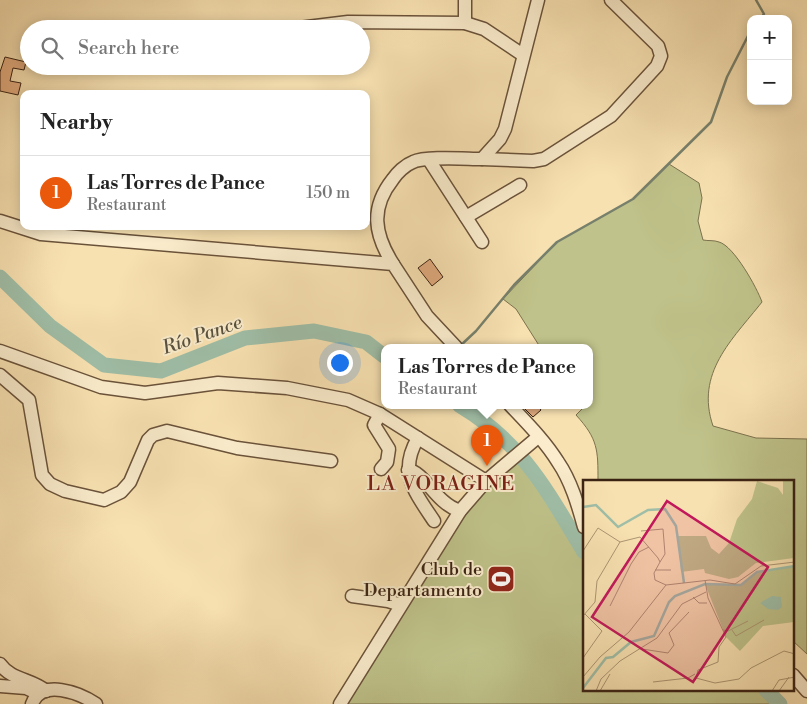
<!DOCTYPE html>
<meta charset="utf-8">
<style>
:root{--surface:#fff;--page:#f2f2f2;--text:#222;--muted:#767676;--line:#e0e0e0;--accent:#ea580c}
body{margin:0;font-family:"Libre Bodoni",serif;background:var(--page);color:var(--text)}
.controls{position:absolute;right:15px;top:15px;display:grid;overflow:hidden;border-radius:10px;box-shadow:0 2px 12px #0003}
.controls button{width:45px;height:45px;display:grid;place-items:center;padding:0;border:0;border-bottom:1px solid var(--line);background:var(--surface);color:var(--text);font:25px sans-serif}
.you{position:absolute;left:339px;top:362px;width:18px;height:18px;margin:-12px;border:4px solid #fff;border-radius:50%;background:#1a73e8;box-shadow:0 0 0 8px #1a73e833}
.badge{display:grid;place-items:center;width:32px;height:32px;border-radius:50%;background:var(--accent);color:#fff;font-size:16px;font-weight:700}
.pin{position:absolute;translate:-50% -41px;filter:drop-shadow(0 1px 2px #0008)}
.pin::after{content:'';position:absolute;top:26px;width:18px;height:15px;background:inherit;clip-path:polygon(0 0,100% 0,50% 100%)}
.popup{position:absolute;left:381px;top:344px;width:212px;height:65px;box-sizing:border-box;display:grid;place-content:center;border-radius:10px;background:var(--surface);filter:drop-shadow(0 1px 4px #0005);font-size:16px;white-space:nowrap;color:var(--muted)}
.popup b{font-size:19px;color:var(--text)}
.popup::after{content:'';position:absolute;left:50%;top:100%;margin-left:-10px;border:10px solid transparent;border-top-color:var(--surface)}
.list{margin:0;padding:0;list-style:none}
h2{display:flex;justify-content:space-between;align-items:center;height:65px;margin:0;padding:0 20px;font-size:21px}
h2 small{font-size:16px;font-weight:400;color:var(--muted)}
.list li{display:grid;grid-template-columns:32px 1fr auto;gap:15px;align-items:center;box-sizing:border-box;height:75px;padding:0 20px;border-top:1px solid var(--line)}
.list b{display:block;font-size:19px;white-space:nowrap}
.list p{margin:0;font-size:16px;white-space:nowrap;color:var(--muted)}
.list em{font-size:16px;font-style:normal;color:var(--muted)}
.icon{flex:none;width:28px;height:28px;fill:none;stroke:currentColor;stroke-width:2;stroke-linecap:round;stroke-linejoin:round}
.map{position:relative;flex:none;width:807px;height:704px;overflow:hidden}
.search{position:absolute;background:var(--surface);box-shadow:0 2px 12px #0003;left:20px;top:20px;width:350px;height:55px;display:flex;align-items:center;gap:12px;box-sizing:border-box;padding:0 18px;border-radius:28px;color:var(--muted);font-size:19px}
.panel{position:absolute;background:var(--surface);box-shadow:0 2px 12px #0003;left:20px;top:90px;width:350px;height:140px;border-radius:10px}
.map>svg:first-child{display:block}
</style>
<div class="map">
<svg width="807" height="704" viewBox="0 0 807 704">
<rect width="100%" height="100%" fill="#f8e1b1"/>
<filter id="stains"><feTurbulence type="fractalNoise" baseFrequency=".004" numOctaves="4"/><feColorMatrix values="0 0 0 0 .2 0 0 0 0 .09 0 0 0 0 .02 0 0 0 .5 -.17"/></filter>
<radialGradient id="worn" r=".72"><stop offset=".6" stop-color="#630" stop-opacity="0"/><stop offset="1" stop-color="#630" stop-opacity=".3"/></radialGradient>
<g fill="#bfc28a" stroke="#7c724e">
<path d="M 669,164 L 699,183 L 702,198 L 698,221 L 703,240 C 708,241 714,240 719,242 C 734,246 757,288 762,302 C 732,340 695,373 713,426 L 756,438 L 807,439 L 807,654 L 793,641 L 793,482 L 598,481 C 598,450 598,439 576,415 L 586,405 L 590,405 L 592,398 L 590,394 L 590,347 L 540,347 L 516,309 L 503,299 L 557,242 L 633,199 Z"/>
<path d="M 520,453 L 543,484 L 584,552 L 584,690 L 766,690 L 780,704 L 340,704 L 460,511 Z"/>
</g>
<path fill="#9fbea7" stroke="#77806c" d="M 55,66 L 81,66 L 81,74 L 55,73 Z"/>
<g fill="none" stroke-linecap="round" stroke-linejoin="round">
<g stroke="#77806c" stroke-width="2.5">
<path d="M 756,0 L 764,14 L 760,19"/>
<path d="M 460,346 L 476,331 L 514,285 L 557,242 L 633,199 L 711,122 L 727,77 L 751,30"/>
</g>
<g stroke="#9fbea7" stroke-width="15">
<path d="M 0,277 L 50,326 L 104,365 L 161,371 L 245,338 L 314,331 L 366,342 L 384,356"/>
<path d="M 459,405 C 523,443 547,491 584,552"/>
<path d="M 766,690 L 780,704"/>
</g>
</g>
<g fill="#e1ab7e" stroke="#3a2213">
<path d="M 5,57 L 26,62 L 24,70 L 13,68 L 10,81 L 21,83 L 18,95 L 0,91 L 0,72 Z"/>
<path d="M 430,259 L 443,277 L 432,286 L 418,268 Z"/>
<path d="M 521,405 L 537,405 L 541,410 L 533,417 Z"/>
</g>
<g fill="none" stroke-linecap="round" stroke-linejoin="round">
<defs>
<g id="minor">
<path d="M 465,23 L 465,0"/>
<path d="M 291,29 L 348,22 L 465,23 L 484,29 L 523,55"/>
<path d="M 482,159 L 533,161 L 544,159 L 611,116 L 657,66 L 661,56 L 658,46 L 611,0"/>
<path d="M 429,160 L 482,242"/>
<path d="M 466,217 L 520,185"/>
<path d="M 0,221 L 41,234 L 393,264 L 427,316 L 456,347"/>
<path d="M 393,264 C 374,234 370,208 393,179 C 397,173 405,165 413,162 C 426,156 466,159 482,159 L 500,139 L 505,129 L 538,0"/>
<path d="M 0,351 L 101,387 L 145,393 L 218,383 L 287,388 L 348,400 L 380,414 L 486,481"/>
<path d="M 0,375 L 29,400 L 42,475 L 50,484 L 65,491 L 104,500 L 121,492 L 130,482 L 148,440 L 153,435 L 167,431 L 237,448 L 331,461"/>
<path d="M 510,405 C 527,423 545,441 558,462 C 571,481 578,505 584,527"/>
<path d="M 380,414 L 374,425 L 389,449 L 387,462 L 381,469"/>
<path d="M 418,438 C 398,472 414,491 434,521"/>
<path d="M 408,470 C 425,472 435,503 460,511"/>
<path d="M 352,596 L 388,601 L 401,605"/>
<path d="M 0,664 C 11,680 32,679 46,691"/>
<path d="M 793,675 L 807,691"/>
<path d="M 0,686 L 26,688 L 37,693"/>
<path d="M 32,704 C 41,678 80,693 96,704"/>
<path d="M 340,704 L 460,511 L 486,481 L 538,437"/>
</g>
</defs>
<use href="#minor" stroke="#6a523a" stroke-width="15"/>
<use href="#minor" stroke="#faeccc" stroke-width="12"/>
</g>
<defs>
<symbol id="stadium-square" viewBox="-11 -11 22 22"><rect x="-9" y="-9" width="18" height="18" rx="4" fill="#8f2418" stroke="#faeccc"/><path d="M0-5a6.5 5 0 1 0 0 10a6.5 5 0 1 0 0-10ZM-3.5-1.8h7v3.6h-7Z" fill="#fff"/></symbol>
</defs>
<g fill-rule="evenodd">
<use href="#stadium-square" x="485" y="563" width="32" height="32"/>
</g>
<g text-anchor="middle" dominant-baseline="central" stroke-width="4" stroke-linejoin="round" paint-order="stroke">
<g font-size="18" fill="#3a2213" stroke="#faeccc" text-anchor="end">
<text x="482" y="569">Club de<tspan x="482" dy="21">Departamento</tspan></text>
</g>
<g font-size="19" font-style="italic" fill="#58513f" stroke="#faeccc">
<text transform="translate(202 335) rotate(-19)">Río Pance</text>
</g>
<g font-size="20" letter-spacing="1" fill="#7a1f14" stroke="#faeccc">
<text x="441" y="484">LA VORAGINE</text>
</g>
</g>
<g transform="translate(583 480)">
<rect width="211" height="211" fill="#f8e1b1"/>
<path d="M 174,1 L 195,8 L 200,15 L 200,1 L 211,1 L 211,78 L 173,83 L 155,97 L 146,99 L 122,93 L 121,89 L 98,92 L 95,56 L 123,56 L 128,68 L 136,74 L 146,63 L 154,39 L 169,19 ZM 211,86 L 211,142 L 180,146 L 157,171 L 143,157 L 122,104 L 158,105 L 174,92 Z" fill="#bfc28a"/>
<path d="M 189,116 L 198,117 L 199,127 L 195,130 L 185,129 L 177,123 Z" fill="#9fbea7"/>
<path fill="none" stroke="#9fbea7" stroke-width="2.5" d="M 0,27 L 13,25 L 35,47 L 65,30 L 82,29 L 93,46 L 101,103M 0,208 L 23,178 L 30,177 L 48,162 L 71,156 L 86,122 L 92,116 L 122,104 L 158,105 L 174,92 L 212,86"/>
<path fill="none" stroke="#ac9572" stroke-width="1" d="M 58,51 L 80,49 L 82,74 L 77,82M 0,71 L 15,48 L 37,62M 72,90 L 88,90M 122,100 L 125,118 L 143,157 L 136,167 L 135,182 L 115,190 L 113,198 L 132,203 L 156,199 L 168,188 L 201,171 L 212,174M 110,117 L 116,123 L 124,123M 27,126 L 48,84 L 56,72 L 66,67M 0,136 L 12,122 L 14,101 L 37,62 L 57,57 L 75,78 L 77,82 L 71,93 L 72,100 L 83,105M 140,150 L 145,151 L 165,141M 149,150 L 153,156 L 181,140M 59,169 L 85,173 L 91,165 L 86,153 L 106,132M 0,178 L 19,151 L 2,134M 0,197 L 17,177 L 46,152 L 83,105 L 127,100 L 152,104 L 178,86 L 212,82M 70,202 L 105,198 L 112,194M 13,211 L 18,199 L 37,181 L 74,158 L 99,124 L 123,112M 17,211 L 27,194M 189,211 L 196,200 L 212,197M 196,211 L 206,197"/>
<path fill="#c2185b" fill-opacity="0.15" stroke="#c2185b" stroke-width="2.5" d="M 84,21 L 185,87 L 110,202 L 9,137 Z"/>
<rect width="211" height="211" fill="none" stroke="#3a2213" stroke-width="2.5"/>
</g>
<rect width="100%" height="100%" filter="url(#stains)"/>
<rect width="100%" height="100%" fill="url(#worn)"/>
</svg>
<div class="controls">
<button>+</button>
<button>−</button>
</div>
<div class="you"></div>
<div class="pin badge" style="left:487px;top:466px">1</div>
<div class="popup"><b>Las Torres de Pance</b>Restaurant</div>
<div class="search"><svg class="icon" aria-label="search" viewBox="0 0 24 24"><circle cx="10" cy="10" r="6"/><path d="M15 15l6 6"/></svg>Search here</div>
<section class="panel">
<h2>Nearby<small></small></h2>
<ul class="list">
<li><span class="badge">1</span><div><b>Las Torres de Pance</b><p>Restaurant</p></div><em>150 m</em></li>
</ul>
</section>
</div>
